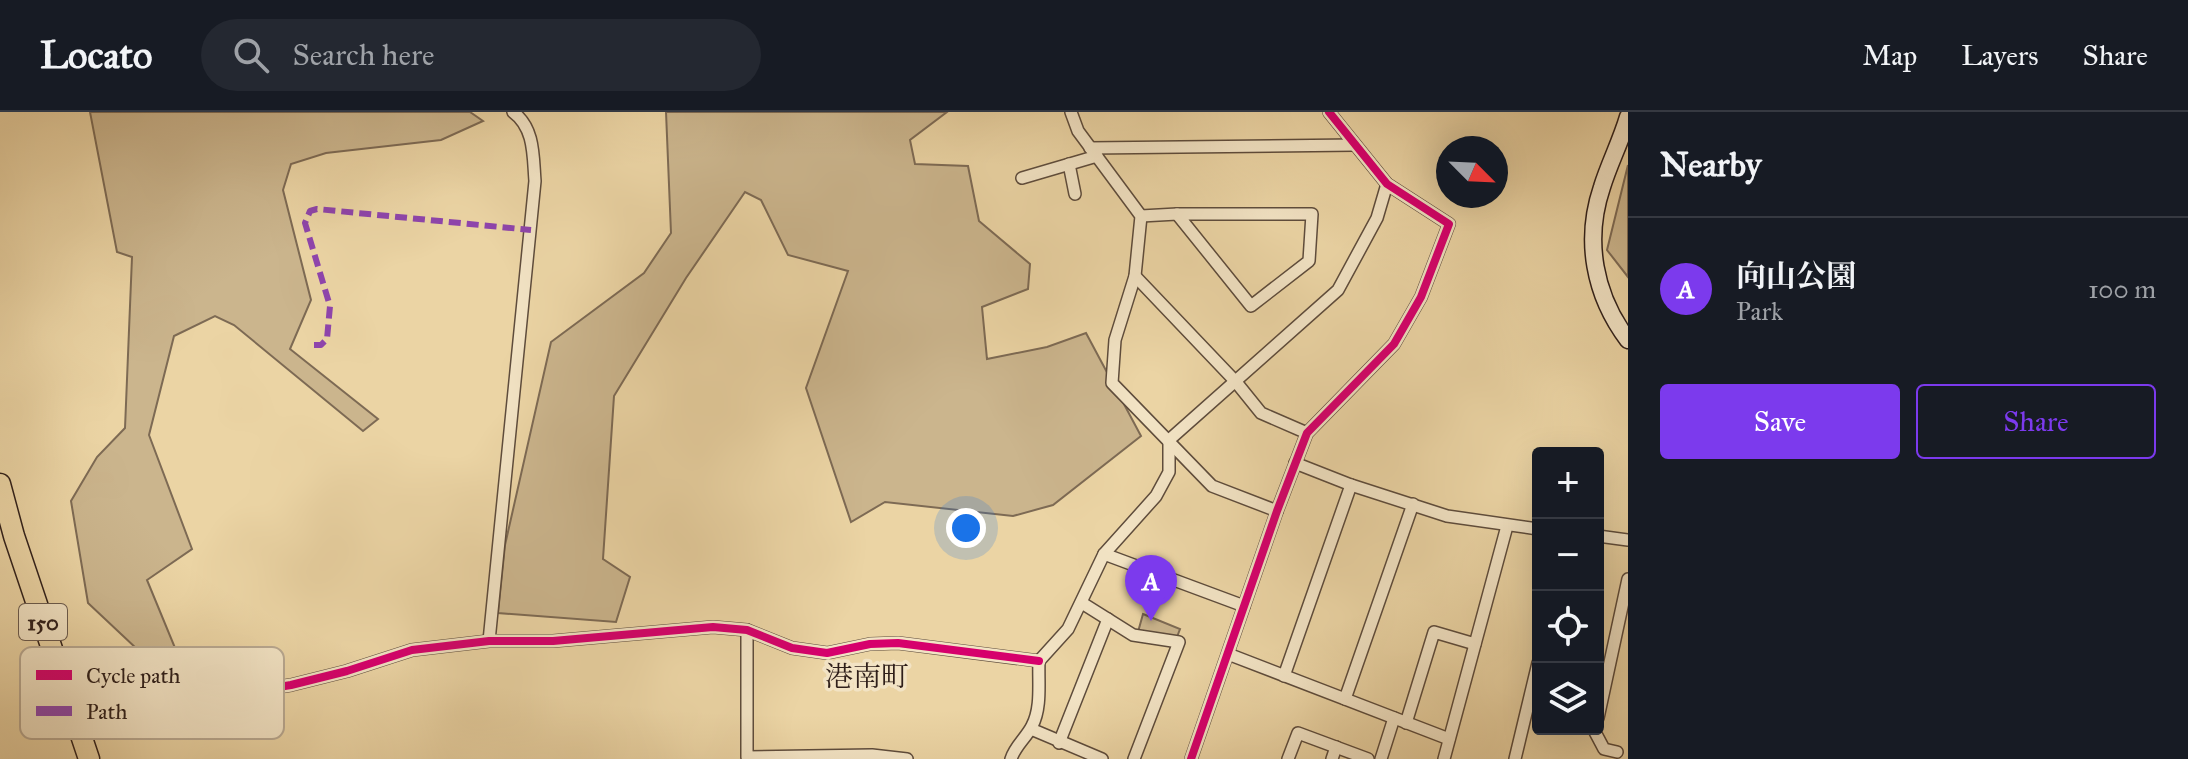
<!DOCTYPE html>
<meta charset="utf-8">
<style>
:root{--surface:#171b24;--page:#242831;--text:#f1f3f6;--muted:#9ea1a6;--line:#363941;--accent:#7c3aed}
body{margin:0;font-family:"IM FELL Great Primer","Noto Serif JP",serif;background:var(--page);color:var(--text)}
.controls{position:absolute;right:24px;bottom:24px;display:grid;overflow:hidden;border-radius:8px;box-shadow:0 8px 32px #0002}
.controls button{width:72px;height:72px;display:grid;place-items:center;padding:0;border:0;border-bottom:2px solid var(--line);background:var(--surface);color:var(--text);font:40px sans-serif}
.compass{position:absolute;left:1436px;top:24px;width:72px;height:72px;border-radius:50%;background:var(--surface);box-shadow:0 8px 32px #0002;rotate:114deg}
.you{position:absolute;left:966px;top:416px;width:28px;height:28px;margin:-20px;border:6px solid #fff;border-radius:50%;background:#1a73e8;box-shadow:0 0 0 12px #1a73e833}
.badge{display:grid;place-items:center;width:52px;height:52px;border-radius:50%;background:var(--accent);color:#fff;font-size:26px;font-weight:700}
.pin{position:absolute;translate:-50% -66px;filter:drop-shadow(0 2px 4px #0008)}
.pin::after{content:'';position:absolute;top:42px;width:28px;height:24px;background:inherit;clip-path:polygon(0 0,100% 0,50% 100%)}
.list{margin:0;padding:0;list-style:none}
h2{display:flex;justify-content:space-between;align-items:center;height:104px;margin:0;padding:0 32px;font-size:34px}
h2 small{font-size:26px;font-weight:400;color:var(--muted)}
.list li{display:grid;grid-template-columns:52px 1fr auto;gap:24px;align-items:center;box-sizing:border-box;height:144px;padding:0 32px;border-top:2px solid var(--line)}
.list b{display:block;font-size:30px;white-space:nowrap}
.list p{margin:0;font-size:26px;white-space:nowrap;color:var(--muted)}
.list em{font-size:26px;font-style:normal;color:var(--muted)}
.actions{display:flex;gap:16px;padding:24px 32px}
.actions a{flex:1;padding:18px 0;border:2px solid var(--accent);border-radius:8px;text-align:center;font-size:28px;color:var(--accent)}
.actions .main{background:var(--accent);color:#fff}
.icon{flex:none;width:44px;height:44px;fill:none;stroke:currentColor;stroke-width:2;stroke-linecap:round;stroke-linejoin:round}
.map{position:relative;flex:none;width:1628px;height:647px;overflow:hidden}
header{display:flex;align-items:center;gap:48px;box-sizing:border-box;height:112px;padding:0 40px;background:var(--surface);border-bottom:2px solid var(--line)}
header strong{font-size:38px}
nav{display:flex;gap:44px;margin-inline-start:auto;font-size:28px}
.search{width:560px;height:72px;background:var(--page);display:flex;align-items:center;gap:20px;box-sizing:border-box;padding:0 28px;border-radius:44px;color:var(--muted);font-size:30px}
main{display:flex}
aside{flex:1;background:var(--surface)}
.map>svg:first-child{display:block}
</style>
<header>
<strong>Locato</strong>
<div class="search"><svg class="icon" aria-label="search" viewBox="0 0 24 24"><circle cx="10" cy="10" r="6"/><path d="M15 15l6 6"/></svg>Search here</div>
<nav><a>Map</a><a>Layers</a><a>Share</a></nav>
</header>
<main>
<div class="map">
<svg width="1628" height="647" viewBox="0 0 1628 647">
<rect width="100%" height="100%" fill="#ebd4a4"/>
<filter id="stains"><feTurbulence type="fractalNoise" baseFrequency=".0025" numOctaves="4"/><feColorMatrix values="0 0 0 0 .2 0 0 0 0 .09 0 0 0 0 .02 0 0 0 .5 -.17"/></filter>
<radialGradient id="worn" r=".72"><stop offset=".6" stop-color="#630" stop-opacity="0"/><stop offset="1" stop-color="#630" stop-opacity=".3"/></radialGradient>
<g fill="#cbb58d" stroke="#7d6a54" stroke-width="2">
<path d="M 90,0 L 470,0 L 483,9 L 441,28 L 326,41 L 291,52 L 283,78 L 311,188 L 290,237 L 378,307 L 363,319 L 234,213 L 215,204 L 174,224 L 149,323 L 192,437 L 147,468 L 185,560 L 171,569 L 88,491 L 71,389 L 97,345 L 125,316 L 132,145 L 117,140 Z"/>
<path d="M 666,0 L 947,0 L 910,28 L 915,52 L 968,54 L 979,109 L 1030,152 L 1028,177 L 982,195 L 987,247 L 1047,235 L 1086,221 L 1141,324 L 1053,393 L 1013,404 L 885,390 L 851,410 L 806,276 L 848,159 L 788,143 L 761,88 L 745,80 L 686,166 L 614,284 L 603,447 L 630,465 L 616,510 L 498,501 L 505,433 L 551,230 L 644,161 L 671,121 Z"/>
<path d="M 1628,53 L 1628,165 L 1607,138 Z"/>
<path d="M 1143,502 L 1180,517 L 1177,525 L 1138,520 Z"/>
</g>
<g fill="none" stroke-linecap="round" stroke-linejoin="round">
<defs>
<g id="street">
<path d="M 1071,0 L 1078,19 L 1141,104 L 1135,164 L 1115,228 L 1112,271 L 1212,374 L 1277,399"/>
<path d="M 1090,36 L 1355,33"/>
<path d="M 1069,52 L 1075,82"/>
<path d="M 1022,66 L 1097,44"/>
<path d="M 1177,102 L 1312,102 L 1309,149 L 1251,194 Z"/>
<path d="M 1141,104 L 1177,102"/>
<path d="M 1135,164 L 1236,270 L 1261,301 L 1307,321"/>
<path d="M 1295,351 L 1351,373 L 1447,404 L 1538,417"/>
<path d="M 1598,424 L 1628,428"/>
<path d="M 1104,442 L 1244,494"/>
<path d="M 1082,491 L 1133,523 L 1179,530 L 1134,647"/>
<path d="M 747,518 L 747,645 L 872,643 L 907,647"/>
<path d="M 489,529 L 535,69 C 533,45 535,16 513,0"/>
<path d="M 1228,542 L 1449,627"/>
<path d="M 1284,564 L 1351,373"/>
<path d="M 1345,587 L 1413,392"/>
<path d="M 72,598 L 204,587 L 291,573 L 347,559 L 412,538 L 489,529 L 553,529 L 713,515 L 747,518 L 792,536 L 827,541 L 870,532 L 898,531 L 1039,549"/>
<path d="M 1598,606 L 1628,467"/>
<path d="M 1406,611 L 1434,520 L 1475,532"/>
<path d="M 1031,617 L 1102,647"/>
<path d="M 1595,620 L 1604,637 L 1617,640"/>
<path d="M 1059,631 L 1108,507"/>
<path d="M 1011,647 C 1015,634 1026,626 1032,614 C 1042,595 1038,570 1039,549 L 1068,517 L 1104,442 L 1156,384 L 1169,360 L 1169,328 L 1338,178 L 1377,106 L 1387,72"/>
<path d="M 1191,647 L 1277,399 L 1307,321 L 1394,232 L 1421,185 L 1449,112 L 1387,72 L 1329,0"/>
<path d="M 1288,647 L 1298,621 L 1368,647"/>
<path d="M 1332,647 L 1336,635"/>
<path d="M 1381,647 L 1394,606"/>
<path d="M 1444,647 L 1507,414"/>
<path d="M 1515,647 L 1538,551"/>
</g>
<path id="secondary" d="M 1628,5 C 1621,29 1609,52 1602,75 C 1584,128 1594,183 1628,228"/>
<path id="highway" d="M 0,372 L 14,424 L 89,647"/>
</defs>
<use href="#street" stroke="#5e4c3c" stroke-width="14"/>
<use href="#secondary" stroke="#2f1f1a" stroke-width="19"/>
<use href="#highway" stroke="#2f1f1a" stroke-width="23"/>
<use href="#street" stroke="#f2e3c4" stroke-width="11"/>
<use href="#secondary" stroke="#f2e3c4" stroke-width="16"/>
<use href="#highway" stroke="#ebd4a4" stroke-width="20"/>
<path stroke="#8e44ad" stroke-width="6" stroke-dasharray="12 6" stroke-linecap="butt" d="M 314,233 L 321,233 L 327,227 L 330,194 L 305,111 L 310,99 L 317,97 L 531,118"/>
<defs>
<g id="cycleway">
<path d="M 72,598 L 204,587 L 291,573 L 347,559 L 412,538 L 489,529 L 553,529 L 713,515 L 747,518 L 792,536 L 827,541 L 870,532 L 898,531 L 1039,549"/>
<path d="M 1191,647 L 1277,399 L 1307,321 L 1394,232 L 1421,185 L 1449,112 L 1387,72 L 1329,0"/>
</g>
</defs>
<use href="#cycleway" stroke="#f2e3c4" stroke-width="13"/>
<use href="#cycleway" stroke="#d6006c" stroke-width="8"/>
</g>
<g text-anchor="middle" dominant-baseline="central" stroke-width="7" stroke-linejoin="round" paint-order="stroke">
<rect fill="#f2e3c4" stroke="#6a5a4d" stroke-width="2" x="19" y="492" width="48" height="36" rx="6"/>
<g font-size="22" font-weight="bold" fill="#2f1f1a">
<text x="43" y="510">150</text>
</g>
<g font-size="28" fill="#2f1f1a" stroke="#f2e3c4">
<text x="867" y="564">港南町</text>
</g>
</g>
<rect x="20" y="535" width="264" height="92" rx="12" fill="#f2e3c4" stroke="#b8a891" stroke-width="2"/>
<rect x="36" y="558" width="36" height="10" fill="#d6006c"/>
<rect x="36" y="594" width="36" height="10" fill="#8e44ad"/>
<g font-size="22" fill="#2f1f1a">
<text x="86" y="571">Cycle path</text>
<text x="86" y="607">Path</text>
</g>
<rect width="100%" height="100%" filter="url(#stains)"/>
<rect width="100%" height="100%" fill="url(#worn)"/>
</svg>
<div class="controls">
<button>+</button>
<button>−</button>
<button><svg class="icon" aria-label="locate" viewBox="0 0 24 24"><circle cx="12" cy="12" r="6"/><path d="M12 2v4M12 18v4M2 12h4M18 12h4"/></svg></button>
<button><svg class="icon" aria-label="layers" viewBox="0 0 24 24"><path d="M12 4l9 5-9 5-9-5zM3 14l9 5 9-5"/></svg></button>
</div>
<svg class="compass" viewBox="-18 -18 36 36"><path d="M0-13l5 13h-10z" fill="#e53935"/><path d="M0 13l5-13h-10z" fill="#9ea1a6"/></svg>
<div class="you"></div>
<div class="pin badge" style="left:1151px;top:509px">A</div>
</div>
<aside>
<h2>Nearby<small></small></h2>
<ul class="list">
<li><span class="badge">A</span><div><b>向山公園</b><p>Park</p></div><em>100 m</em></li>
</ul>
<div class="actions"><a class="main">Save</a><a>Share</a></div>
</aside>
</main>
